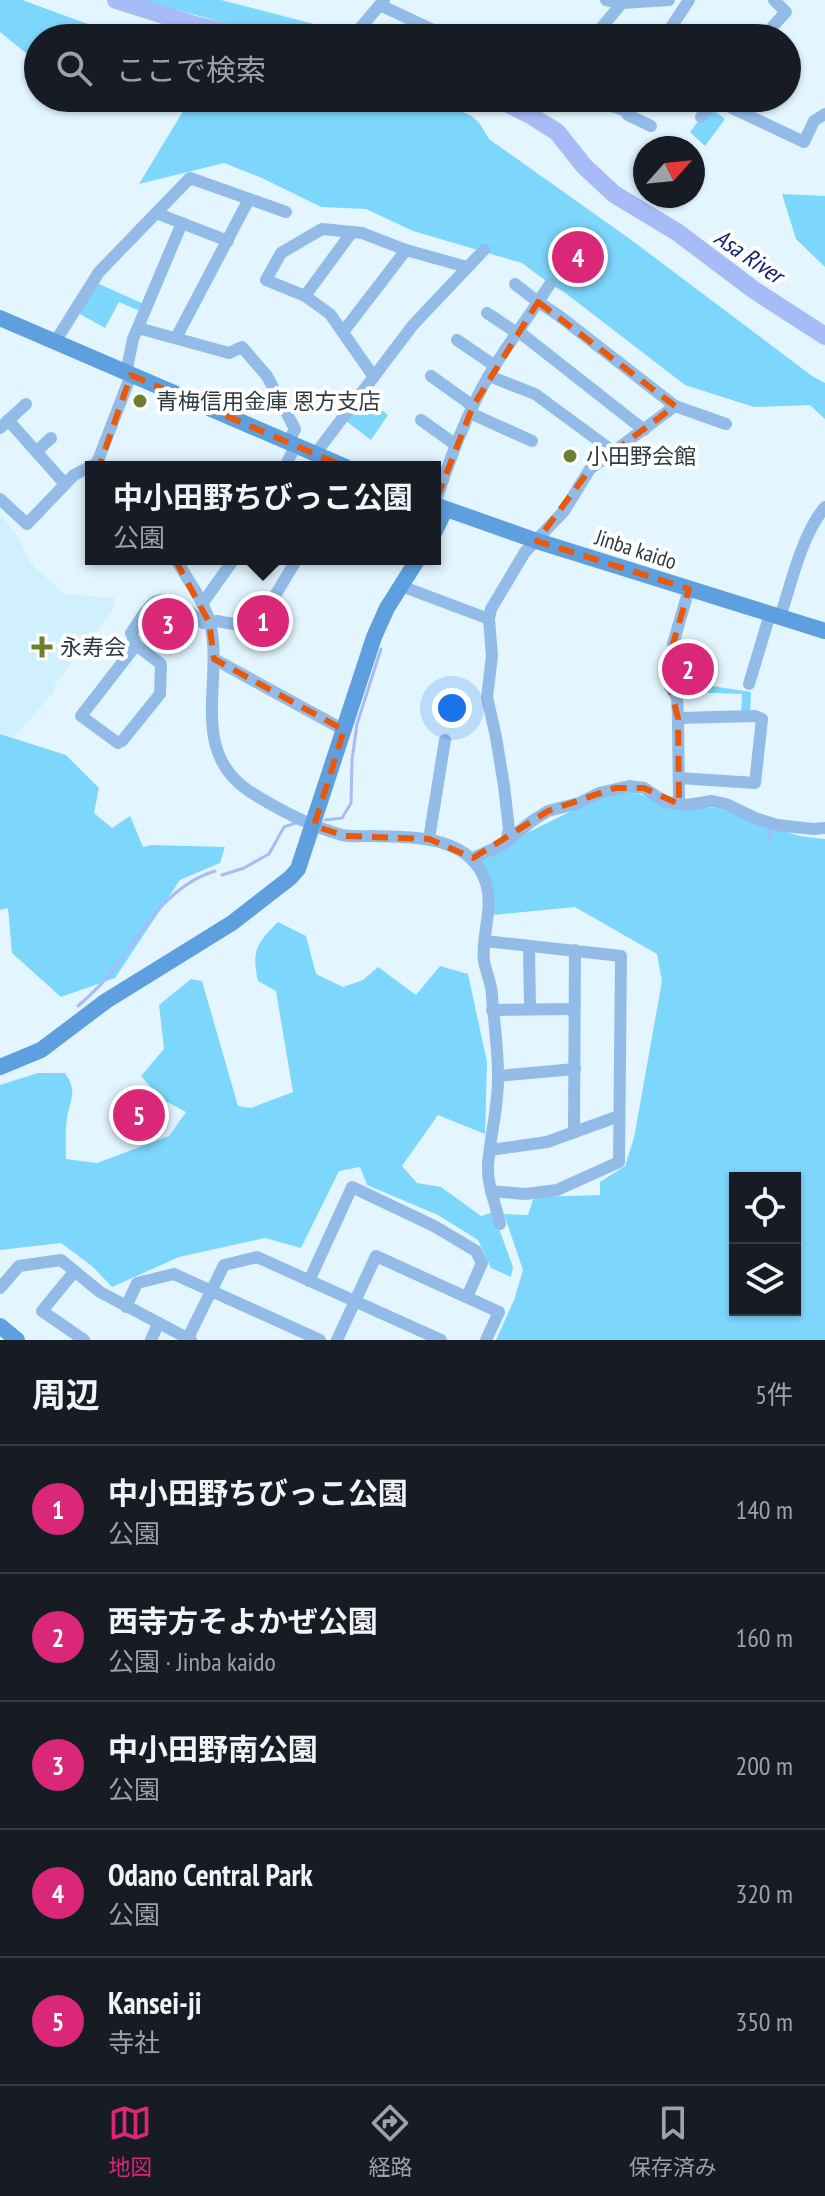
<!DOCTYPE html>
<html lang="ja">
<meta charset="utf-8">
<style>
:root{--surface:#171b24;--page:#242831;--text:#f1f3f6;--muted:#9ea1a6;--line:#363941;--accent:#db2777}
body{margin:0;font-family:"PT Sans Narrow","Noto Sans JP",sans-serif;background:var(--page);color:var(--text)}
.controls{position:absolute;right:24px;bottom:24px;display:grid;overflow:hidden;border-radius:0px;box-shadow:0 2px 6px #0004}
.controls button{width:72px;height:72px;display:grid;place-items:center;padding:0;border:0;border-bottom:2px solid var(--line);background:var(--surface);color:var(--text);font:40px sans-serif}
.compass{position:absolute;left:633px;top:136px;width:72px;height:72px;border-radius:50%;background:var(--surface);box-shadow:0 2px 6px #0004;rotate:63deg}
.you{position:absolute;left:452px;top:708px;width:28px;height:28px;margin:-20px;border:6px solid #fff;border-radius:50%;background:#1a73e8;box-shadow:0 0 0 12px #1a73e833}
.badge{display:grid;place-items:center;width:52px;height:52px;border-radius:50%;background:var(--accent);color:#fff;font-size:26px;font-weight:700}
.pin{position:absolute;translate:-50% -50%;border:4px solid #fff;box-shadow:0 2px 8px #0006}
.popup{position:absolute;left:85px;top:461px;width:356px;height:104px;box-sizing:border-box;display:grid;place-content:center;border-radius:0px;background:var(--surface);filter:drop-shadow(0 2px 6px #0005);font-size:26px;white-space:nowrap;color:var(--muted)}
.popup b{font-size:30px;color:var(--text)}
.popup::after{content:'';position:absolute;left:50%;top:100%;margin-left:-16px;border:16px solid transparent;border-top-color:var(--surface)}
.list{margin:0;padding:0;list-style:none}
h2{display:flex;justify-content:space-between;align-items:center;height:104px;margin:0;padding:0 32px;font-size:34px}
h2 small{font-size:26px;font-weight:400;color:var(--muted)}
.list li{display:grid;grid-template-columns:52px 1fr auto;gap:24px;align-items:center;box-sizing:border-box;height:128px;padding:0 32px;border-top:2px solid var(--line)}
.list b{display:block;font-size:30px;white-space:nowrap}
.list p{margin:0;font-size:26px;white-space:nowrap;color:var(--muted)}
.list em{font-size:26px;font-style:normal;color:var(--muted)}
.icon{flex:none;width:44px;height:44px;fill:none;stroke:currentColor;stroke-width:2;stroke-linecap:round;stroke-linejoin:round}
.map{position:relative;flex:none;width:825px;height:1340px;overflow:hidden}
.search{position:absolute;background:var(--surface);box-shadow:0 2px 6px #0004;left:24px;right:24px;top:24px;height:88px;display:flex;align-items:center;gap:20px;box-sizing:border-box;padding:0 28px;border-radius:44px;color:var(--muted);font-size:30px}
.sheet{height:744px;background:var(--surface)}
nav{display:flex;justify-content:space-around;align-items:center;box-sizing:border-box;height:112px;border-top:2px solid var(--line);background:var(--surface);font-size:22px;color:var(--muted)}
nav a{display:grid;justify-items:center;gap:4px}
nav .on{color:var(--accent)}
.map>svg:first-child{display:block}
</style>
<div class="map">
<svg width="825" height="1340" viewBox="0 0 825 1340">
<rect width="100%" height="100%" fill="#e3f6ff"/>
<path fill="#d0f0ff" d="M 0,514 L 17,536 L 31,564 L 64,594 L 115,598 L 113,610 L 55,684 L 54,692 L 14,737 L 0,734 Z"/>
<g fill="#7dd6fc" fill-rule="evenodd">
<path d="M 0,0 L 22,0 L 99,28 L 90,38 L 38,38 L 38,63 L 0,32 Z"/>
<path d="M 140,0 L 221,0 L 353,34 L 353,38 L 281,38 Z"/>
<path d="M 191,98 L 420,98 L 444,104 L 472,116 L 480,124 L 489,139 L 630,239 L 812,376 L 825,383 L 825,419 L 810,405 L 754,407 L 685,385 L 564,292 L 550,284 L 522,263 L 413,231 L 366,209 L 321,207 L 262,178 L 224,163 L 139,184 Z"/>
<path d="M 709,107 L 725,119 L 705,146 L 690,132 Z"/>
<path d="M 782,194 L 825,196 L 825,267 L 796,239 Z"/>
<path d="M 97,283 L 146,305 L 142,312 L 119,302 L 105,328 L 78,313 Z"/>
<path d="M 364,396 L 388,415 L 371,440 L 346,421 Z"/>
<path d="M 155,601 L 191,612 L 170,633 L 144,615 Z"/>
<path d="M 679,646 L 705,654 L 699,684 L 751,692 L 750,716 L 741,716 L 742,694 L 685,692 L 677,697 L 670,687 Z"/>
<path d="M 0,734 L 66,755 L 99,788 L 94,813 L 112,828 L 130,816 L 143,847 L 151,845 L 225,847 L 220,863 L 180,880 L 115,978 L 61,997 L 12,953 L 8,908 L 0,910 Z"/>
<path d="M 620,787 L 672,806 L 718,808 L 799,836 L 825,839 L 825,1340 L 496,1340 L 514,1300 L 523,1270 L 504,1214 L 528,1215 L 534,1197 L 600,1195 L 600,1182 L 625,1166 L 634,1138 L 662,981 L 657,954 L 575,907 L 493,915 L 478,857 ZM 735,1178 L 795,1178 L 795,1310 L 735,1310 Z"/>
<path d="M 278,922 L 306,936 L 316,974 L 343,987 L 363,980 L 378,967 L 416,995 L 440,966 L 468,974 L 487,1062 L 485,1134 L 438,1115 L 402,1166 L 417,1183 L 441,1187 L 481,1216 L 493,1212 L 513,1267 L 511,1277 L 491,1268 L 478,1240 L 438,1215 L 367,1185 L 360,1167 L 339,1171 L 301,1248 L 265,1238 L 179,1257 L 112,1287 L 92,1266 L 61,1243 L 0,1250 L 0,1085 L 38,1073 L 65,1073 C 78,1092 70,1099 67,1118 C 65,1131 66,1146 66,1159 L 97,1163 L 169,1136 L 186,1112 L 160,1098 L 141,1076 L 164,1049 L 159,1005 L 191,979 L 202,981 L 238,1106 L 251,1108 L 293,1092 L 276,991 L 258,981 C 251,950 257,943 278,922 Z"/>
</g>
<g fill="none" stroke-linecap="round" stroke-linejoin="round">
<g stroke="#a7bbf6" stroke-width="3">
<path d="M 325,820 L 342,818 L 351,803 L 352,760 L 357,724 L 381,649"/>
<path d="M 768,841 L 772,829"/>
<path d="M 222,875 L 244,868 L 269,854 L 284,827 L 296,823"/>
<path d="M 78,1006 C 92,994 106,980 117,965 C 144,928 169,885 215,871"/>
</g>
<g stroke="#a7bbf6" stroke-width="18">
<path d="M 116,0 L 195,25 L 250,38"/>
<path d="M 496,98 L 530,115 L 557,132 L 584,166 L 614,194 L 677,232 L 754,290 L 825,336"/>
</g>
<g stroke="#92bce7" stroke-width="12">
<path d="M 606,0 L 622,3 L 669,0"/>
<path d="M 380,5 L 450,38"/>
<path d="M 361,27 L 384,0"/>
<path d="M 597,38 L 601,28 L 622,3"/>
<path d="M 664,38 L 689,0"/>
<path d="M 762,38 L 786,12 L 774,0"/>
<path d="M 587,98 L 624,110 L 628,115 L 651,126"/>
<path d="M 732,108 L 804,142 L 814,121 L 825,114"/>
<path d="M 701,117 L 715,98"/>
<path d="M 156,213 L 228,241"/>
<path d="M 515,284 L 538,302 L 550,284"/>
<path d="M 305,296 L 352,232"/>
<path d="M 487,313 L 517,333"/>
<path d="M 138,328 L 229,353 L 242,347 L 267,376 L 295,429 L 289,441"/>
<path d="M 518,331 L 644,430"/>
<path d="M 343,332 L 406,250"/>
<path d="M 176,338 L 249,199"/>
<path d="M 457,340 L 495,366"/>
<path d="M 55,342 L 99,272 L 190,178 L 286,212"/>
<path d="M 126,373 L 133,339 L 182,223"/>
<path d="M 431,376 L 473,406"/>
<path d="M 489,376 L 535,394 L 614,452"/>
<path d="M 374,377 L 330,314 L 305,296 L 266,280 L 281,253 L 322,229 L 362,233 L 406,250 L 467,267"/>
<path d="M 675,406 L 726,424"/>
<path d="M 470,413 L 532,441"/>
<path d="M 8,420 L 65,484"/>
<path d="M 421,420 L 456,445"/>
<path d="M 0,428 L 26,404"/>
<path d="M 37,451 L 51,438"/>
<path d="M 316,453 L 413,325 L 484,250"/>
<path d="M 98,467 L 97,463 L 131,375"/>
<path d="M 285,467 L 296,444"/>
<path d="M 0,499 L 27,524 L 74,475 L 97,463"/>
<path d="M 435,503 C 450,459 466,415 489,375 C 504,350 522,326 538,302 L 558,315 L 675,406 L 590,469 L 564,511 L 525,552 L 491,609 L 489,619 L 492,656 L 487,697 L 496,737 L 504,786 L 509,829 L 506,842"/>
<path d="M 176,559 C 187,579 204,601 210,623 C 224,681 188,750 249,791 C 277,809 310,826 342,835 C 352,837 362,836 372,836 C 413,837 471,835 486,883 C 494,908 481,936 484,961 C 486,973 492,984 492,996 C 494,1022 498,1049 498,1075 C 499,1105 490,1135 488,1165 C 487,1186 496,1204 500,1224"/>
<path d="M 401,586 L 489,619"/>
<path d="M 202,604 L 234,559"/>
<path d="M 780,617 C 792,582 801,536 825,507"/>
<path d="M 136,645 L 81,716 L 118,743 L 122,741 L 160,694 L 161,664 L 136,645 L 131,633 C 136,626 149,604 156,601 C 172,595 192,613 203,623 L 217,621 L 250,627 L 258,624 L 297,559"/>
<path d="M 214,659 L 344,730"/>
<path d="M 749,684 L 770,614"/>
<path d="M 678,718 L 755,716 L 762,719 L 755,783 L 679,778"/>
<path d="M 679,804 L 678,718 L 677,697 L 670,687 L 679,646 L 673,644 L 689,589"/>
<path d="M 429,839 L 445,740"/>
<path d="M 473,858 L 502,845 L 532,821 L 548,811 L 579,803 L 599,793 L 629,786 L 644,788 L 665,802 L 687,805 L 712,801 L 726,804 L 755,818 L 777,825 L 813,829 L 825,828"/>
<path d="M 485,941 L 621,956 L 619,1162 L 557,1190 L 525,1194 L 491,1191"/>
<path d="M 529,946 L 530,1009"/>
<path d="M 492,1010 L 574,1009"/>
<path d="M 498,1076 L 575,1069"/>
<path d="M 574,1132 L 575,950"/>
<path d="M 490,1150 L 547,1142 L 619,1116"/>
<path d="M 74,1272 L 42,1311 L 84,1340"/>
<path d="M 309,1281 L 352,1187 L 434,1226 L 476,1251 L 482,1263 L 467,1297"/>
<path d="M 0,1288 L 19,1266 L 61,1260 L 100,1292 L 191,1340"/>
<path d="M 126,1307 L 137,1283 L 174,1274 L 320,1340"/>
<path d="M 151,1340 L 158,1324"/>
<path d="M 187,1340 L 224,1265 L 257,1257 L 441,1340"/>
<path d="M 337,1340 L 376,1256 L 499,1312 L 486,1340"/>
</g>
<g stroke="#5ea0df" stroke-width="16">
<path d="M 0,318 L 346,467"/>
<path d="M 435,505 L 537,541 L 825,631"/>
<path d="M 435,531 L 445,510"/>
<path d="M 0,1067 L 41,1050 L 106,1001 L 232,923 L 290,878 L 298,869 L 374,637 L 387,608 L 418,559"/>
<path d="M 0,1326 L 17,1340"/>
</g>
</g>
<path fill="none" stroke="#e8590c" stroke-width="6" stroke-dasharray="16 10" stroke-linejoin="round" d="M 538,302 L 675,406 L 590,469 L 537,541 L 689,589 L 673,644 L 679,646 L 670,687 L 678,718 L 679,804 L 644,788 L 615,788 L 548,811 L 473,858 L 429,839 L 346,836 L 314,826 L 344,730 L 214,659 L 209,622 L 158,528 L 99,467 L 131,375 L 434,505 L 473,406 Z"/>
<g fill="#6c8030" stroke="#fff" stroke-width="3">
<circle cx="140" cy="401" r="8"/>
<circle cx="570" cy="456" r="8"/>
<path d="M38 635h8v8h8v8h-8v8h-8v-8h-8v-8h8z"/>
</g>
<g text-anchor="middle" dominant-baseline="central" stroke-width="8" stroke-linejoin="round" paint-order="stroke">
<g font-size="22" fill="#2d3a3f" stroke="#fff" text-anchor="start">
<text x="156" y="401">青梅信用金庫 恩方支店</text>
<text x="586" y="456">小田野会館</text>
<text x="60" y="647">永寿会</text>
</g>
<g font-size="22" fill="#2d3a3f" stroke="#fff">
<text transform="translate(636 549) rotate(18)">Jinba kaido</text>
</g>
<g font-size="24" font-style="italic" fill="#162072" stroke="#fff">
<text transform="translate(749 256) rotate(34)">Asa River</text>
</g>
</g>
</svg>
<div class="controls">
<button><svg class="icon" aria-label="locate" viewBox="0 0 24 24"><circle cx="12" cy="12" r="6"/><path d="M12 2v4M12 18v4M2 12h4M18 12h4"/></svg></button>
<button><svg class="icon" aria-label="layers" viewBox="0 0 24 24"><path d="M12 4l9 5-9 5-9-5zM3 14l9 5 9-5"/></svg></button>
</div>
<svg class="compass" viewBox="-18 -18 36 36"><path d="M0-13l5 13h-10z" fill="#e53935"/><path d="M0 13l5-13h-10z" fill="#9ea1a6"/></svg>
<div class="you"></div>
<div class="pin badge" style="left:263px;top:621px">1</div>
<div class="popup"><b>中小田野ちびっこ公園</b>公園</div>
<div class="pin badge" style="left:688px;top:669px">2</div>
<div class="pin badge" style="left:168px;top:624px">3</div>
<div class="pin badge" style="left:578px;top:257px">4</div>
<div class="pin badge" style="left:139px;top:1115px">5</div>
<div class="search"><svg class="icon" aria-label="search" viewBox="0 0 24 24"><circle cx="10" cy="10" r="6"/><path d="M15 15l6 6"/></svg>ここで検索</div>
</div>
<section class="sheet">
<h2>周辺<small>5件</small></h2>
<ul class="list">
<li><span class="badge">1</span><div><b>中小田野ちびっこ公園</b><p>公園</p></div><em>140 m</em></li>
<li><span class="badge">2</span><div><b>西寺方そよかぜ公園</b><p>公園 · Jinba kaido</p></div><em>160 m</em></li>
<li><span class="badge">3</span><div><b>中小田野南公園</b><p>公園</p></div><em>200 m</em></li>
<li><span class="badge">4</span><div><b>Odano Central Park</b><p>公園</p></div><em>320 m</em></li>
<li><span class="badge">5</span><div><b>Kansei-ji</b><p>寺社</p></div><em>350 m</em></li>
</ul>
</section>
<nav>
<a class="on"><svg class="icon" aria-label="map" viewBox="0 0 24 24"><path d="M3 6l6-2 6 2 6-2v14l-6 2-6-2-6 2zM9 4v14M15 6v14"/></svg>地図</a>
<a><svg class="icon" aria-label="directions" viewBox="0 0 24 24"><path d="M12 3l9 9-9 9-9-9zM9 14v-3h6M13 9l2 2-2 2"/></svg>経路</a>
<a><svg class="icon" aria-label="saved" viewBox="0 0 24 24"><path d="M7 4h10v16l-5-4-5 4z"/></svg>保存済み</a>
</nav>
